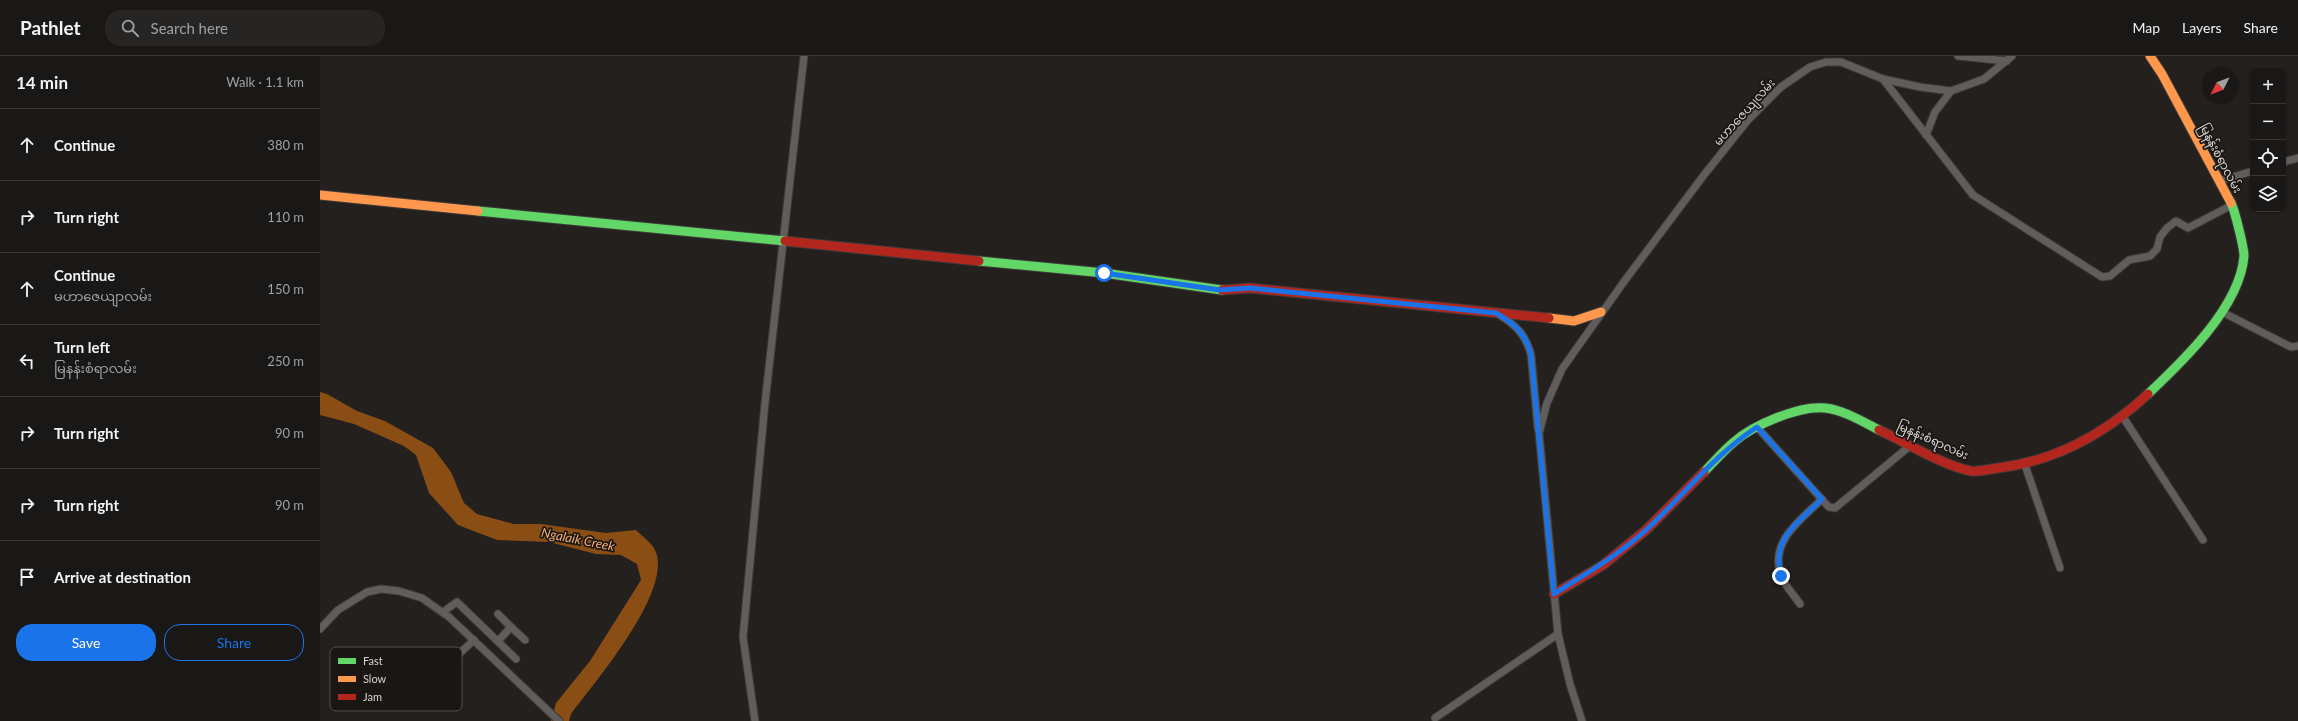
<!DOCTYPE html>
<meta charset="utf-8">
<style>
:root{--surface:#1a1816;--page:#272523;--text:#f1f3f6;--muted:#9fa0a1;--line:#383735;--accent:#1a73e8}
body{margin:0;font-family:Lato,"Noto Sans Myanmar",sans-serif;background:var(--page);color:var(--text)}
.controls{position:absolute;right:12px;top:12px;display:grid;overflow:hidden;border-radius:8px;box-shadow:0 1px 3px #0004}
.controls button{width:36px;height:36px;display:grid;place-items:center;padding:0;border:0;border-bottom:1px solid var(--line);background:var(--surface);color:var(--text);font:20px sans-serif}
.compass{position:absolute;left:1882px;top:12px;width:36px;height:36px;border-radius:50%;background:var(--surface);box-shadow:0 1px 3px #0004;rotate:228deg}
.stop{position:absolute;width:12px;height:12px;margin:-9px;border:3px solid #1a73e8;border-radius:50%;background:#fff}
.stop.end{background:#1a73e8;border-color:#fff;box-shadow:0 1px 4px #0008}
.list{margin:0;padding:0;list-style:none}
h2{display:flex;justify-content:space-between;align-items:center;height:52px;margin:0;padding:0 16px;font-size:17px}
h2 small{font-size:13px;font-weight:400;color:var(--muted)}
.list li{display:grid;grid-template-columns:26px 1fr auto;gap:12px;align-items:center;box-sizing:border-box;height:72px;padding:0 16px;border-top:1px solid var(--line)}
.list b{display:block;font-size:15px;white-space:nowrap}
.list p{margin:0;font-size:13px;white-space:nowrap;color:var(--muted)}
.list em{font-size:13px;font-style:normal;color:var(--muted)}
.actions{display:flex;gap:8px;padding:12px 16px}
.actions a{flex:1;padding:9px 0;border:1px solid var(--accent);border-radius:16px;text-align:center;font-size:14px;color:var(--accent)}
.actions .main{background:var(--accent);color:#fff}
.icon{flex:none;width:22px;height:22px;fill:none;stroke:currentColor;stroke-width:2;stroke-linecap:round;stroke-linejoin:round}
.map{position:relative;flex:none;width:1978px;height:665px;overflow:hidden}
header{display:flex;align-items:center;gap:24px;box-sizing:border-box;height:56px;padding:0 20px;background:var(--surface);border-bottom:1px solid var(--line)}
header strong{font-size:19px}
nav{display:flex;gap:22px;margin-inline-start:auto;font-size:14px}
.search{width:280px;height:36px;background:var(--page);display:flex;align-items:center;gap:10px;box-sizing:border-box;padding:0 14px;border-radius:16px;color:var(--muted);font-size:15px}
main{display:flex}
aside{flex:1;background:var(--surface)}
.map>svg:first-child{display:block}
</style>
<header>
<strong>Pathlet</strong>
<div class="search"><svg class="icon" aria-label="search" viewBox="0 0 24 24"><circle cx="10" cy="10" r="6"/><path d="M15 15l6 6"/></svg>Search here</div>
<nav><a>Map</a><a>Layers</a><a>Share</a></nav>
</header>
<main>
<aside>
<h2>14 min<small>Walk · 1.1 km</small></h2>
<ul class="list">
<li><svg class="icon" aria-label="ahead" viewBox="0 0 24 24"><path d="M12 20V5M6 11l6-6 6 6"/></svg><div><b>Continue</b></div><em>380 m</em></li>
<li><svg class="icon" aria-label="right" viewBox="0 0 24 24"><path d="M7 20v-9h11M14 6l5 5-5 5"/></svg><div><b>Turn right</b></div><em>110 m</em></li>
<li><svg class="icon" aria-label="ahead" viewBox="0 0 24 24"><path d="M12 20V5M6 11l6-6 6 6"/></svg><div><b>Continue</b><p>မဟာဇေယျာလမ်း</p></div><em>150 m</em></li>
<li><svg class="icon" aria-label="left" viewBox="0 0 24 24"><path d="M17 20v-9H6M10 6l-5 5 5 5"/></svg><div><b>Turn left</b><p>မြနန်းစံရာလမ်း</p></div><em>250 m</em></li>
<li><svg class="icon" aria-label="right" viewBox="0 0 24 24"><path d="M7 20v-9h11M14 6l5 5-5 5"/></svg><div><b>Turn right</b></div><em>90 m</em></li>
<li><svg class="icon" aria-label="right" viewBox="0 0 24 24"><path d="M7 20v-9h11M14 6l5 5-5 5"/></svg><div><b>Turn right</b></div><em>90 m</em></li>
<li><svg class="icon" aria-label="arrive" viewBox="0 0 24 24"><path d="M6 21V4h12l-3 4 3 4H6"/></svg><div><b>Arrive at destination</b></div></li>
</ul>
<div class="actions"><a class="main">Save</a><a>Share</a></div>
</aside>
<div class="map">
<svg width="1978" height="665" viewBox="0 0 1978 665">
<rect width="100%" height="100%" fill="#23201e"/>
<path fill="#8a4e14" d="M 0,336 L 7,338 L 37,355 L 65,365 L 113,392 L 131,416 L 144,447 L 157,458 L 194,468 L 221,468 L 286,477 L 316,474 C 322,480 332,487 335,494 C 354,534 275,626 251,658 L 249,665 L 231,665 L 236,647 L 270,605 L 321,524 L 317,508 L 301,499 L 276,498 L 229,486 L 177,484 L 138,469 L 109,437 L 96,399 L 84,390 L 34,368 L 0,359 Z"/>
<g fill="none" stroke-linecap="round" stroke-linejoin="round">
<defs>
<g id="street">
<path d="M 1638,0 L 1687,5"/>
<path d="M 1563,23 L 1653,139 L 1782,221 L 1790,220 L 1809,204 L 1830,200 L 1837,193 L 1840,181 L 1847,172 L 1856,165 L 1868,172 L 1912,149"/>
<path d="M 1606,79 L 1615,56 L 1631,35"/>
<path d="M 1963,106 L 1978,102"/>
<path d="M 1899,125 L 1933,115"/>
<path d="M 1902,256 L 1971,291 L 1978,290"/>
<path d="M 1178,258 C 1196,269 1206,279 1211,299 L 1218,373"/>
<path d="M 1803,361 L 1883,484"/>
<path d="M 1437,371 L 1506,448 L 1509,451 L 1515,452 L 1591,389"/>
<path d="M 1705,409 L 1740,512"/>
<path d="M 1480,548 C 1474,539 1465,530 1461,520 C 1449,485 1481,464 1502,443"/>
<path d="M 123,556 L 137,546 L 196,603"/>
<path d="M 178,558 L 191,571"/>
<path d="M 0,573 L 18,554 L 47,536 L 61,533 L 79,535 L 102,542 L 129,561 L 239,665"/>
<path d="M 178,585 L 191,571 L 205,584"/>
<path d="M 102,615 L 111,624"/>
<path d="M 125,641 L 111,624 L 154,584"/>
<path d="M 1115,662 L 1238,578"/>
<path d="M 435,665 L 423,581 L 445,347 L 484,0"/>
<path d="M 1262,665 L 1250,628 L 1238,578 L 1219,377 L 1227,347 L 1242,313 L 1303,227 L 1384,119 L 1428,64 L 1461,31 L 1490,11 L 1506,6 L 1521,6 L 1563,23 L 1600,31 L 1631,35 L 1664,23 L 1692,0"/>
</g>
<g id="fast">
<path d="M 158,155 L 465,185"/>
<path d="M 659,205 L 784,217 L 902,234"/>
<path d="M 1828,338 C 1863,305 1920,251 1924,200 C 1924,192 1915,155 1911,147"/>
<path d="M 1384,416 C 1394,406 1403,395 1414,386 C 1433,369 1480,349 1505,352 C 1524,354 1543,366 1559,374"/>
</g>
<g id="slow">
<path d="M 1830,0 L 1842,18 L 1911,147"/>
<path d="M 0,139 L 158,155"/>
<path d="M 1229,262 L 1254,265 L 1281,256"/>
</g>
<g id="jam">
<path d="M 465,185 L 659,205"/>
<path d="M 902,234 L 930,232 L 1229,262"/>
<path d="M 1559,374 C 1585,386 1624,410 1651,415 C 1659,416 1670,413 1678,412 C 1736,405 1786,377 1828,338"/>
<path d="M 1234,538 L 1283,509 L 1326,474 L 1384,416"/>
</g>
</defs>
<use href="#street" stroke="#3d3a38" stroke-width="9"/>
<use href="#fast" stroke="#3d3a38" stroke-width="11"/>
<use href="#slow" stroke="#3d3a38" stroke-width="11"/>
<use href="#jam" stroke="#3d3a38" stroke-width="11"/>
<use href="#street" stroke="#5f5e5d" stroke-width="7"/>
<use href="#fast" stroke="#63d668" stroke-width="9"/>
<use href="#slow" stroke="#ff974d" stroke-width="9"/>
<use href="#jam" stroke="#b3261e" stroke-width="9"/>
</g>
<g fill="none" stroke-linecap="round" stroke-linejoin="round">
<path stroke="#1a73e8" stroke-width="5" d="M 784,217 L 900,234 L 930,232 L 1176,257 C 1195,268 1206,278 1211,299 L 1234,538 C 1267,517 1296,501 1326,474 C 1363,440 1394,399 1437,371 L 1502,443 C 1478,467 1451,482 1461,520"/>
</g>
<g text-anchor="middle" dominant-baseline="central" stroke-width="3.5" stroke-linejoin="round" paint-order="stroke">
<g font-size="12" fill="#d7d4d2" stroke="#1a1614">
<text transform="translate(1424 56) rotate(-48)">မဟာဇေယျလမ်း</text>
<text transform="translate(1901 102) rotate(62)">မြနန်းစံရာလမ်း</text>
<text transform="translate(1613 384) rotate(24)">မြနန်းစံရာလမ်း</text>
</g>
<g font-size="13" font-style="italic" fill="#f7ae74" stroke="#1a1614">
<text transform="translate(258 483) rotate(11)">Ngalaik Creek</text>
</g>
</g>
<rect x="10" y="591" width="132" height="64" rx="6" fill="#1a1614" stroke="#534f4d" stroke-width="1"/>
<rect x="18" y="602" width="18" height="6" fill="#63d668"/>
<rect x="18" y="620" width="18" height="6" fill="#ff974d"/>
<rect x="18" y="638" width="18" height="6" fill="#b3261e"/>
<g font-size="11" fill="#d7d4d2">
<text x="43" y="609">Fast</text>
<text x="43" y="627">Slow</text>
<text x="43" y="645">Jam</text>
</g>
</svg>
<div class="controls">
<button>+</button>
<button>−</button>
<button><svg class="icon" aria-label="locate" viewBox="0 0 24 24"><circle cx="12" cy="12" r="6"/><path d="M12 2v4M12 18v4M2 12h4M18 12h4"/></svg></button>
<button><svg class="icon" aria-label="layers" viewBox="0 0 24 24"><path d="M12 4l9 5-9 5-9-5zM3 14l9 5 9-5"/></svg></button>
</div>
<svg class="compass" viewBox="-18 -18 36 36"><path d="M0-13l5 13h-10z" fill="#e53935"/><path d="M0 13l5-13h-10z" fill="#9fa0a1"/></svg>
<div class="stop" style="left:784px;top:217px"></div>
<div class="stop end" style="left:1461px;top:520px"></div>
</div>
</main>
